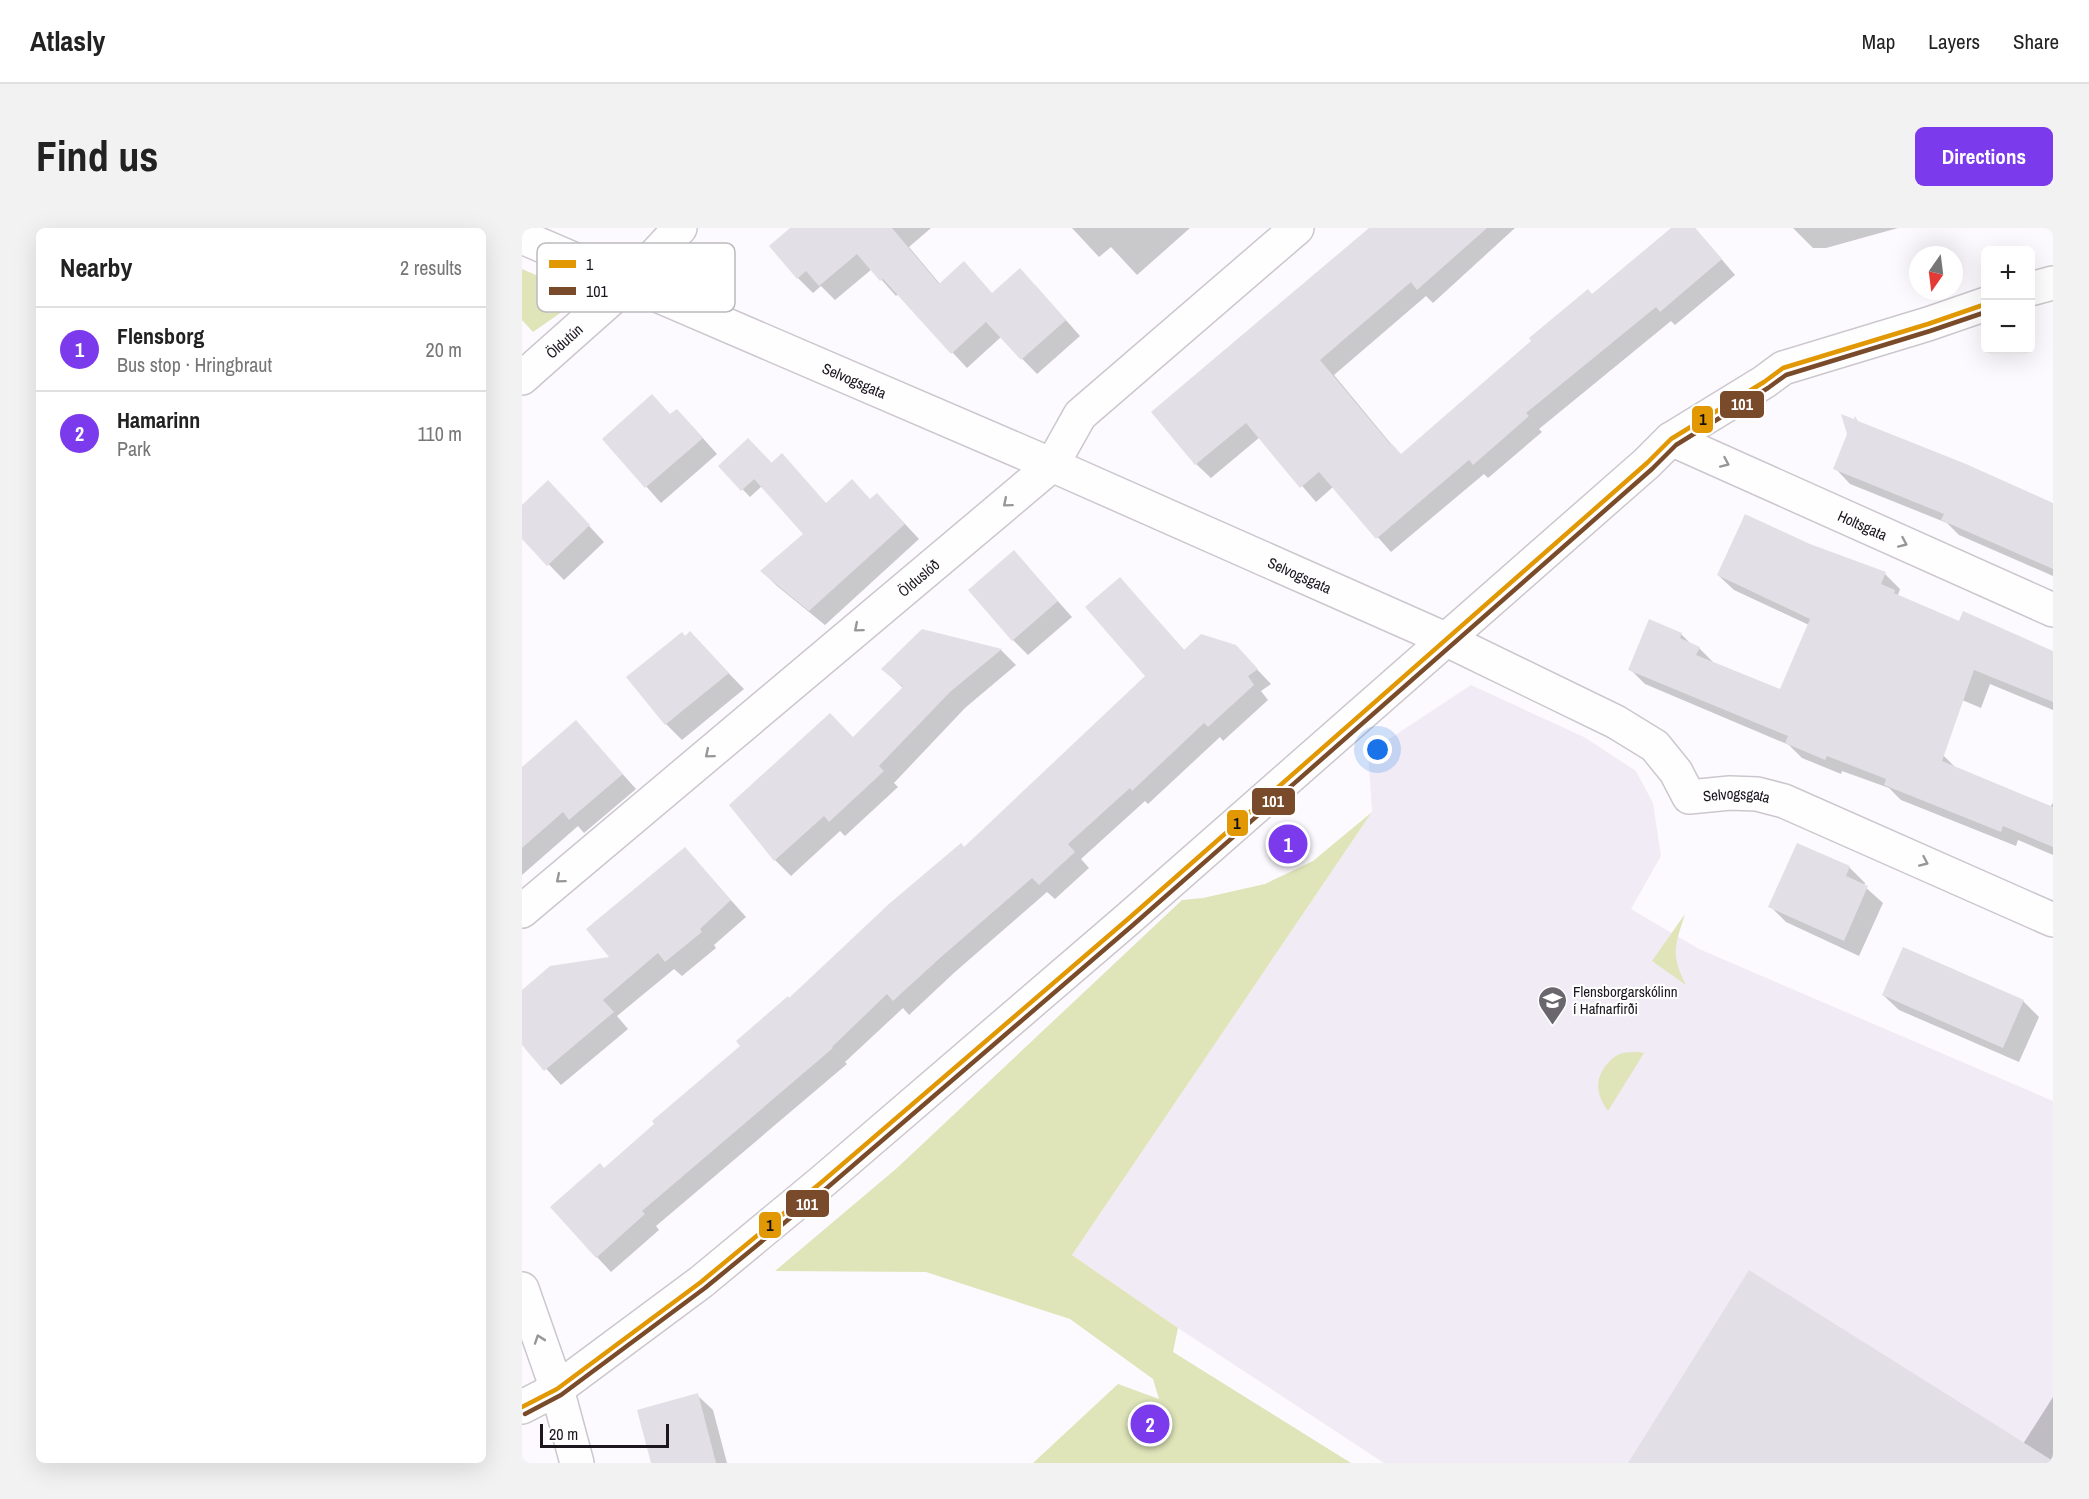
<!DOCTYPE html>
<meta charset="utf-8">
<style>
:root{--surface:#fff;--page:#f2f2f2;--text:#222;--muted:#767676;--line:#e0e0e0;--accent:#7c3aed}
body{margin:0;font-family:"Archivo Narrow",sans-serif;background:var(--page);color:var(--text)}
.controls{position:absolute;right:18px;top:18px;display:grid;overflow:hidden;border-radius:9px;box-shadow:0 6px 24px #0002}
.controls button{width:54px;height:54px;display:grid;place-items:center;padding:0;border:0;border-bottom:2px solid var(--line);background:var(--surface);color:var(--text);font:30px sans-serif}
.compass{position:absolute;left:1387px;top:18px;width:54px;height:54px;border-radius:50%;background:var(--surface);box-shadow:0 6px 24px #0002;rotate:194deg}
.scale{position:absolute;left:18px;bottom:15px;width:129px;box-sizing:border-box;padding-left:6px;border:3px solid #1c161f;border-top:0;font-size:16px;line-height:21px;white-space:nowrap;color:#1c161f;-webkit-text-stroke:4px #fff;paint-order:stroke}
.you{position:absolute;left:856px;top:522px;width:21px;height:21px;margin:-15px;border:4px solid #fff;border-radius:50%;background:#1a73e8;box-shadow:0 0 0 9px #1a73e833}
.badge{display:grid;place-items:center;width:39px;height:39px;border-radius:50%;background:var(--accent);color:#fff;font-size:20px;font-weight:700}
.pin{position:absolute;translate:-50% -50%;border:3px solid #fff;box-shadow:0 2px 6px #0006}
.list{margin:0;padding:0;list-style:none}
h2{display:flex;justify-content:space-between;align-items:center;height:78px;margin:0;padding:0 24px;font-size:26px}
h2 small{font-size:20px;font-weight:400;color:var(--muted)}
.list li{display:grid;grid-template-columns:39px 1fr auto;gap:18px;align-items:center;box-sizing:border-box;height:84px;padding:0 24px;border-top:2px solid var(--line)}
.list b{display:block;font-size:22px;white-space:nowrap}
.list p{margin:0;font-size:20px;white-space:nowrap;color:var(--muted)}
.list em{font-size:20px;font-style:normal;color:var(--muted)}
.map{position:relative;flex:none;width:1531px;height:1235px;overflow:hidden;border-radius:9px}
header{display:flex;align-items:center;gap:36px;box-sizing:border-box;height:84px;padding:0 30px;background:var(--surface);border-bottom:2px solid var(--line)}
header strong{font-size:28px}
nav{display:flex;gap:33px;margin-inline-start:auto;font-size:21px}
.intro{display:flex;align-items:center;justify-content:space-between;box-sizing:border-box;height:144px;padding:0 36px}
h1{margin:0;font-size:42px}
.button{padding:15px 27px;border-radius:9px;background:var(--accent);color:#fff;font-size:21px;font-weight:700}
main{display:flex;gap:36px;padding:0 36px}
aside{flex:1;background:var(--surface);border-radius:9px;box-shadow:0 6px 24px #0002}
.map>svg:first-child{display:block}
</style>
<header>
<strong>Atlasly</strong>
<nav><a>Map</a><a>Layers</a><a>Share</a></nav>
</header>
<div class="intro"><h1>Find us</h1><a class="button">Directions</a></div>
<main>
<aside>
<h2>Nearby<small>2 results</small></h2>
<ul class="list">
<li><span class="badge">1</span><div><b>Flensborg</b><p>Bus stop · Hringbraut</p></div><em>20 m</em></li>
<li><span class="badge">2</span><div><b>Hamarinn</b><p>Park</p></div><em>110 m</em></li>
</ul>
</aside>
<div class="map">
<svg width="1531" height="1235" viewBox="0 0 1531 1235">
<rect width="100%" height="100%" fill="#fcfafe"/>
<path fill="#f1ebf5" d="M 949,457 L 1062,509 L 1114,543 L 1131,575 L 1139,628 L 1109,681 L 1177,721 L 1531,873 L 1531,1235 L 862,1235 L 656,1100 L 550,1027 L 850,584 L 846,525 Z"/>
<g fill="#dfe5b9">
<path d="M 0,41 L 21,50 L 47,79 L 11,104 L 0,92 Z"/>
<path d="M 850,584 L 550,1027 L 656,1100 L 651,1124 L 829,1235 L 511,1235 L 596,1156 L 637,1171 L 631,1151 L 548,1091 L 404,1044 L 253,1043 L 375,940 L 660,672 L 681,670 L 743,656 L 791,633 Z"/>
<path d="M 1163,686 C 1153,718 1148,726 1164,757 L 1130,733 Z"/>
<path d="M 1116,824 L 1122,825 L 1086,883 C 1073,865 1072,848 1089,832 C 1092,829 1096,826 1101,825 C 1105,824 1111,824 1116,824 Z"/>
</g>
<g fill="#0003">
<path d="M 271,0 L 409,0 L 387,19 L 418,56 L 471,66 L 513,57 L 558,108 L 515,146 L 479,109 L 445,140 L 376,66 L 374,68 L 350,41 L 313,72 L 299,58 L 291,65 L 276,50 Z"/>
<path d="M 550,0 L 668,0 L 615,47 L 589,19 L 577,29 Z"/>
<path d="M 849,0 L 993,0 L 911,75 L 904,68 L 812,147 L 879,228 L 1151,0 L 1173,0 L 1213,47 L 1153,97 L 1149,93 L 1017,201 L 1020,204 L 966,250 L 962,246 L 869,324 L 811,259 L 794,274 L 738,209 L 689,250 L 674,236 Z"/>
<path d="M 1271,0 L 1376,0 L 1304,20 L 1291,20 Z"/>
<path d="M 149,188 L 170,198 L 195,226 L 139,275 L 82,211 Z"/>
<path d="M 1337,194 L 1443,237 L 1531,276 L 1531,348 L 1437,307 L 1425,295 L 1328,256 L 1313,240 Z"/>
<path d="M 250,237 L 305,276 L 349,273 L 370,282 L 397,311 L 303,397 L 255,358 L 240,343 L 283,307 L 240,258 L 228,269 L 198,238 Z"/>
<path d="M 41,270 L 82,314 L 42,352 L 0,309 L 0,279 Z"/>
<path d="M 1287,318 L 1363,346 L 1378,361 L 1376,367 L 1379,370 L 1438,395 L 1487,406 L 1531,424 L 1531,482 L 1468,456 L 1459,480 L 1393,452 L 1421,527 L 1435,541 L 1528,579 L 1531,575 L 1531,627 L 1496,612 L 1494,618 L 1379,572 L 1367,560 L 1320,543 L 1319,546 L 1280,530 L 1267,517 L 1123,456 L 1108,441 L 1159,406 L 1169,416 L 1177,420 L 1192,435 L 1259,463 L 1287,397 L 1212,362 L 1196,347 Z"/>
<path d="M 492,324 L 550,389 L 506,427 L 491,412 Z"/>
<path d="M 598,351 L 663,423 L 728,434 L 749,456 L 739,463 L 746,472 L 701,513 L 698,509 L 626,576 L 623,573 L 559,631 L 567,640 L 533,671 L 525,664 L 433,744 L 387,787 L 381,780 L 323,834 L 325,836 L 134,998 L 137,1002 L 89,1044 L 75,1029 L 82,942 L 220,819 L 267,772 L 442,621 L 625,448 Z"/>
<path d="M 400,402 L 479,422 L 494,437 L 443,480 L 372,555 L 376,559 L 323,608 L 318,603 L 269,648 L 253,632 L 209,578 L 331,511 L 382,461 L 361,441 Z"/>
<path d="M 183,421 L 222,461 L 160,512 L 144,496 L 106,449 Z"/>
<path d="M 54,494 L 114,561 L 62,605 L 56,598 L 0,647 L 0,541 Z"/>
<path d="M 163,621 L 224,689 L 192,717 L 194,720 L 160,748 L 152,741 L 95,788 L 106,801 L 39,857 L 0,814 L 0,764 L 90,730 Z"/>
<path d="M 1327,639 L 1343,655 L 1342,658 L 1361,675 L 1337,728 L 1264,694 L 1248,678 Z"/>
<path d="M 1361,767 L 1501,773 L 1517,789 L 1497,834 L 1377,782 Z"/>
<path d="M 175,1167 L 191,1182 L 205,1235 L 131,1235 Z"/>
<path d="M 1531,1169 L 1531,1235 L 1108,1235 L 1501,1216 Z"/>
</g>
<g fill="#e3dfe6">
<path d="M 268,0 L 370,0 L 417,56 L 442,33 L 470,65 L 498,40 L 544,92 L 499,132 L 464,94 L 429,126 L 361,51 L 358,53 L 335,26 L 297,58 L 284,43 L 275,51 L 247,18 Z"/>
<path d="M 847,0 L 965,0 L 895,62 L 889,54 L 798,132 L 869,217 L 870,216 L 879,226 L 1009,113 L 1007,110 L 1066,61 L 1070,66 L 1149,0 L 1173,0 L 1200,31 L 1138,84 L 1134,79 L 1004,185 L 1007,188 L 951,237 L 947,232 L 854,311 L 797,244 L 778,260 L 724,195 L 673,237 L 629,184 Z"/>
<path d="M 130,166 L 148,186 L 155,181 L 181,210 L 123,260 L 80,211 Z"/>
<path d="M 1319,186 L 1332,191 L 1333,188 L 1336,193 L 1444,236 L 1531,275 L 1531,341 L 1419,292 L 1422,286 L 1311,241 L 1325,206 Z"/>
<path d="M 226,210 L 250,235 L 219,263 L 196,238 Z"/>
<path d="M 260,225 L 304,275 L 330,251 L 348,271 L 355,265 L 383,296 L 287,383 L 238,343 L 281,306 L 232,251 Z"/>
<path d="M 26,252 L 68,297 L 25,338 L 0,311 L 0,277 Z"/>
<path d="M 1223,286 L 1288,316 L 1364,344 L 1359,356 L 1373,362 L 1372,365 L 1437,393 L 1441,383 L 1531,423 L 1531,474 L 1452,442 L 1420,533 L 1531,579 L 1531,619 L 1481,598 L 1479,604 L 1362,557 L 1364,551 L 1305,528 L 1303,532 L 1263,515 L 1266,508 L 1106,442 L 1127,391 L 1160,405 L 1158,410 L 1178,419 L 1174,427 L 1258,461 L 1288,391 L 1195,347 Z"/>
<path d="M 492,322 L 536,373 L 490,413 L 446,362 Z"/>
<path d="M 598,349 L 662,422 L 679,406 L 714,417 L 736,441 L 726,448 L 732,457 L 686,499 L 682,495 L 610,563 L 608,560 L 546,616 L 553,624 L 517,657 L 510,650 L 418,730 L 371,773 L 365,766 L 310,819 L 311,820 L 120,983 L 123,986 L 74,1030 L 28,979 L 78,935 L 82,940 L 132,896 L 130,893 L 218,818 L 214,813 L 266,768 L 267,770 L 368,675 L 439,615 L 442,619 L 623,448 L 563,379 Z"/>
<path d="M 400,401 L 480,421 L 428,464 L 357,538 L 362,543 L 307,594 L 302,588 L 252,633 L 207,577 L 308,485 L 331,509 L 381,459 L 359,441 Z"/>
<path d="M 168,403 L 207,445 L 143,497 L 104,449 L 160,404 L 163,408 Z"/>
<path d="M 54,492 L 101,546 L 47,592 L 41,584 L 0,620 L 0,539 Z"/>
<path d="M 1275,615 L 1328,638 L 1324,648 L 1346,658 L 1322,713 L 1246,679 Z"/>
<path d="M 163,619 L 209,672 L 178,701 L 180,704 L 143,734 L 136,725 L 81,772 L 92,784 L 22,843 L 0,817 L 0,762 L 28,738 L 87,729 L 64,701 Z"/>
<path d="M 1381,719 L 1502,772 L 1481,820 L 1360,767 Z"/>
<path d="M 1227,1042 L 1531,1233 L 1531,1235 L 1106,1235 Z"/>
<path d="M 176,1165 L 194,1235 L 129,1235 L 115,1182 Z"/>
</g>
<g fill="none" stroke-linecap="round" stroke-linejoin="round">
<defs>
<g id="street">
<path id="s1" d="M 0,9 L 530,237 L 923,411 L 1094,494 L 1133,518 L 1154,544 L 1167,569 L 1208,565 L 1235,566 L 1262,573 L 1531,692"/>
<path d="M 1508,61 L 1531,55"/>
<path id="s2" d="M 0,150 L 107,55 L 158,0"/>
<path id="s3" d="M 1149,211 L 1531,382"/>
<path id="s4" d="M 0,683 L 530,237 L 558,187 L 775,0"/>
<path d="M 0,1061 L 35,1161 L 55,1235"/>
<path d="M 0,1179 L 35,1161 L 179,1054 L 301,953 L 606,691 L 1125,235 L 1149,211 L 1242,154 L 1261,140 L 1406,96 L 1464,76"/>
</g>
</defs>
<use href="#street" stroke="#ccc7ce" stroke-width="36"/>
<use href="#street" stroke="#fffeff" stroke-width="33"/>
<defs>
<path id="bus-1" d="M 0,1179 L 35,1161 L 179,1054 L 301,953 L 606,691 L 1125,235 L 1149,211 L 1242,154 L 1261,140 L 1406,96 L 1464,76"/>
<path id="bus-2" d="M 3,1186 L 39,1167 L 183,1060 L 306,959 L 611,697 L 1130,241 L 1154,217 L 1246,160 L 1264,147 L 1408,103 L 1464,84"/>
</defs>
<use href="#bus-1" stroke="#fff" stroke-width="9"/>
<use href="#bus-2" stroke="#fff" stroke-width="9"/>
<use href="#bus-1" stroke="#e19803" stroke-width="4.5"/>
<use href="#bus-2" stroke="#7a4b2a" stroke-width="4.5"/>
</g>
<defs><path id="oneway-chevron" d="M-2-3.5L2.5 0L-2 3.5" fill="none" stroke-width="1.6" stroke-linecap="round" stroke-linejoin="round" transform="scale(1.5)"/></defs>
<g stroke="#99969a">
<use href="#oneway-chevron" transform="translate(1203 235) rotate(24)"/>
<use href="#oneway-chevron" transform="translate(485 275) rotate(140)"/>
<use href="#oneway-chevron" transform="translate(1381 315) rotate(24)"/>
<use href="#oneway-chevron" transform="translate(336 400) rotate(140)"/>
<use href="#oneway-chevron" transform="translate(187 526) rotate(140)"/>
<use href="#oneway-chevron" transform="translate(1402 634) rotate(24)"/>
<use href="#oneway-chevron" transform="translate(38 651) rotate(140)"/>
<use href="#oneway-chevron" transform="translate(17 1111) rotate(-109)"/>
</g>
<defs>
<symbol id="school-pin" viewBox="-11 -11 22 30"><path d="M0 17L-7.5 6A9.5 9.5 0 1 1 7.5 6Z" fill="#6a666d" stroke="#fff"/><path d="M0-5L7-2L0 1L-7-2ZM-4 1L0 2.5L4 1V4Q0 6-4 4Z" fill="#fff"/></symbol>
</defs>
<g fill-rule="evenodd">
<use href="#school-pin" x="1014" y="756" width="33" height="45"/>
</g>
<g text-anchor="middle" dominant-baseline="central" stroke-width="4.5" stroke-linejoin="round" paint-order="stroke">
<g font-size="15" fill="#1c161f" stroke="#fff">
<text stroke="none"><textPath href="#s2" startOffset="56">Öldutún</textPath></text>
<text stroke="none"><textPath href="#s1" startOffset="362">Selvogsgata</textPath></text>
<text stroke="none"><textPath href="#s3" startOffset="210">Holtsgata</textPath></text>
<text stroke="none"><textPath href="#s1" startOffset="848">Selvogsgata</textPath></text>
<text stroke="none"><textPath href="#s4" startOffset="518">Ölduslóð</textPath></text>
<text stroke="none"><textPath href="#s1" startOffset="1352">Selvogsgata</textPath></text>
</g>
<g font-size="15" fill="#1c161f" stroke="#fff" text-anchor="start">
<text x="1051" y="763">Flensborgarskólinn<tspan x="1051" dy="17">í Hafnarfirði</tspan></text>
</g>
</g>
<rect x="15" y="15" width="198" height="69" rx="9" fill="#fff" stroke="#bbb9bc" stroke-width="1.5"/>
<rect x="27" y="32" width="27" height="8" fill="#e19803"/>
<rect x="27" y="59" width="27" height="8" fill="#7a4b2a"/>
<g font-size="16" fill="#1c161f">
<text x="64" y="42">1</text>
<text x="64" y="69">101</text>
</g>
<g stroke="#fff" stroke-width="2">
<rect x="1197" y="162" width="46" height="29" rx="6" fill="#7a4b2a"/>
<rect x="1169" y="177" width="23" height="29" rx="6" fill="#e19803"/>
<rect x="729" y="559" width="45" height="29" rx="6" fill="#7a4b2a"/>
<rect x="704" y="581" width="23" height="28" rx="6" fill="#e19803"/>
<rect x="263" y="961" width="45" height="29" rx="6" fill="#7a4b2a"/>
<rect x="236" y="983" width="24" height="28" rx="6" fill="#e19803"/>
</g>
<g font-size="16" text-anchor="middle" font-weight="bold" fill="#fff">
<text x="1220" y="182">101</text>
<text x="751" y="579">101</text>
<text x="285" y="982">101</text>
</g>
<g font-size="16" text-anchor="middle" font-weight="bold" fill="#111">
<text x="1181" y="197">1</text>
<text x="715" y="601">1</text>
<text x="248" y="1003">1</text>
</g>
</svg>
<div class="controls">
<button>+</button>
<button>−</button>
</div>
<svg class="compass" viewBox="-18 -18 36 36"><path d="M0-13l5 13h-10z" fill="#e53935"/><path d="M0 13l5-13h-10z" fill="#767676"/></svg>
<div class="scale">20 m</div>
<div class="you"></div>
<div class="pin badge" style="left:766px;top:616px">1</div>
<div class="pin badge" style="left:628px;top:1196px">2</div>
</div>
</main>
